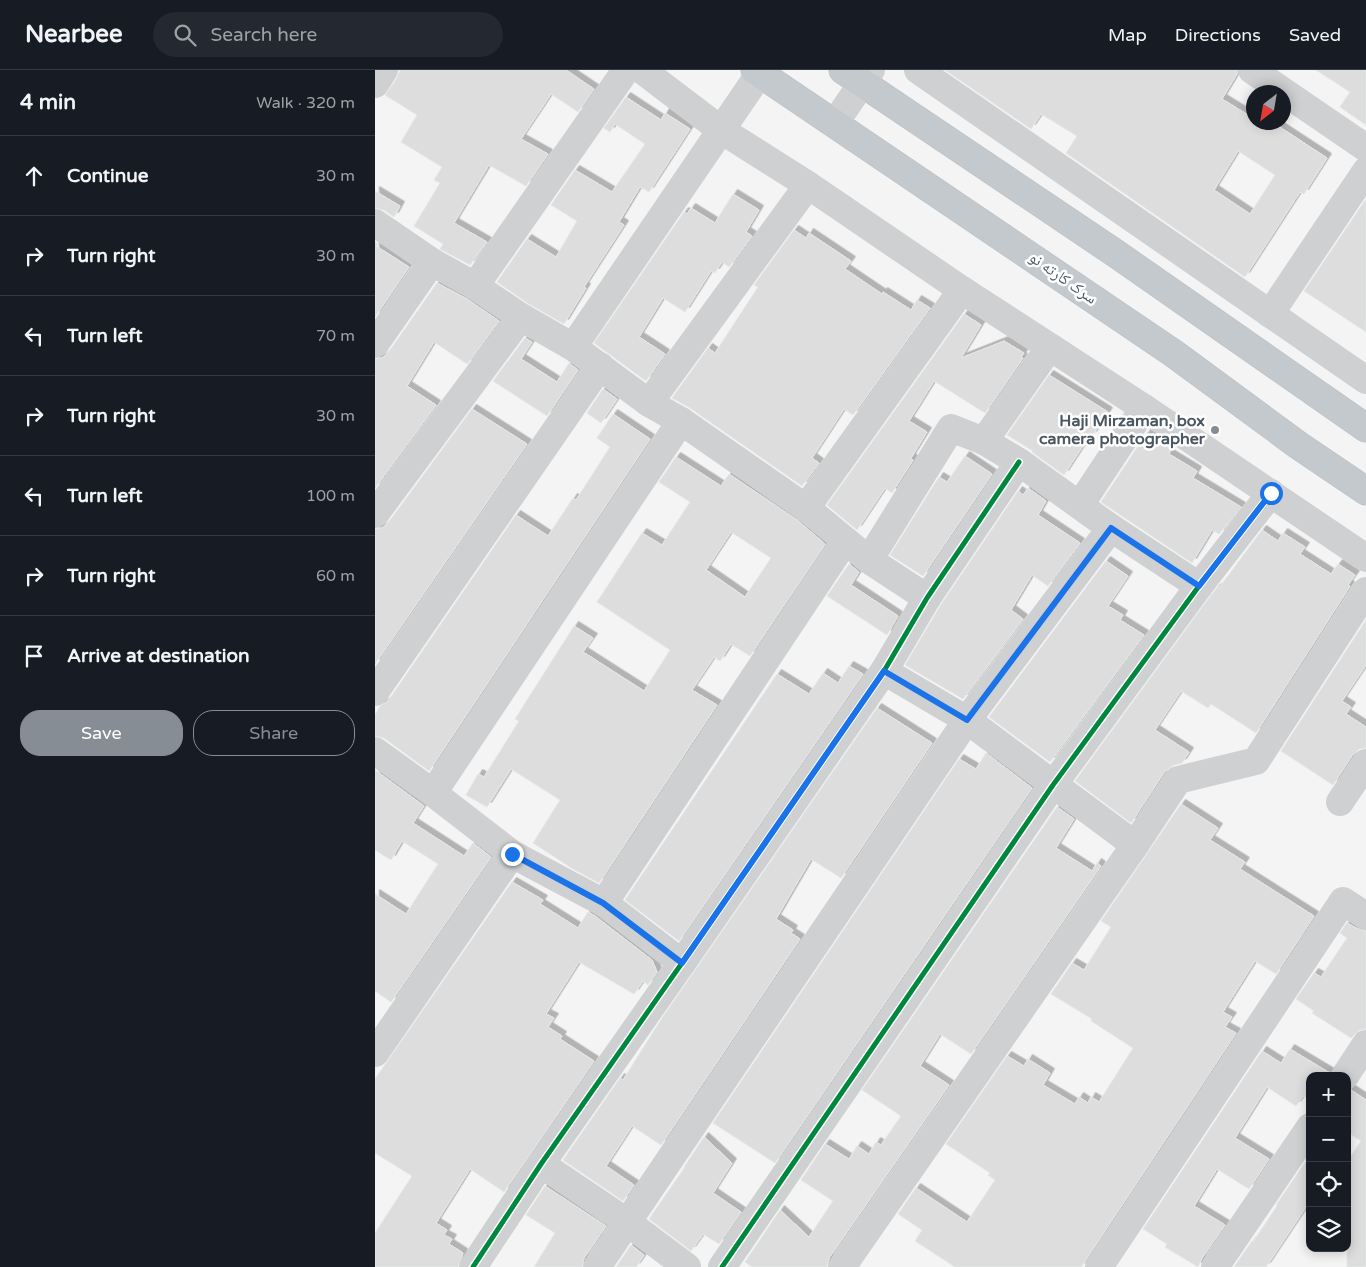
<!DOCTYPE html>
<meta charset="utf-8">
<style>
:root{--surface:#171b24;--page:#242831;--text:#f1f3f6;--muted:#9ea1a6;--line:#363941;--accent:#868d94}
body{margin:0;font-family:"Varela Round","Noto Naskh Arabic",sans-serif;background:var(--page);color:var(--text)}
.controls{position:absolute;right:15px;bottom:15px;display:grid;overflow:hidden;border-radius:10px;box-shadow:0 2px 12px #0003}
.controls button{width:45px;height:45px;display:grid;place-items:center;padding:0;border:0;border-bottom:1px solid var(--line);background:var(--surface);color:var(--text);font:25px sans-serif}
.compass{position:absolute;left:871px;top:15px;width:45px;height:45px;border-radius:50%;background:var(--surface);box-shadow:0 2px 12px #0003;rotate:211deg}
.stop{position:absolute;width:15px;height:15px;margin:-11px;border:4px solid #1a73e8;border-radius:50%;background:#fff}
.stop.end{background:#1a73e8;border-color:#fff;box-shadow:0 1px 5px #0008}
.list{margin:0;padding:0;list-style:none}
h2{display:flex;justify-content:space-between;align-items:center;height:65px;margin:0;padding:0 20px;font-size:21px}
h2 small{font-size:16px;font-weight:400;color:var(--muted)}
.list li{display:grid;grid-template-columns:32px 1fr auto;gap:15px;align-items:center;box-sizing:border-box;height:80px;padding:0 20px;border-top:1px solid var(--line)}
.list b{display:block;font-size:19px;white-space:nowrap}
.list em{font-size:16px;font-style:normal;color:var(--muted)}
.actions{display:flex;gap:10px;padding:15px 20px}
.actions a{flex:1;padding:11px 0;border:1px solid var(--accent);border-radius:20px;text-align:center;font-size:18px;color:var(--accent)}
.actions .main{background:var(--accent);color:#fff}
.icon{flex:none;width:28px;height:28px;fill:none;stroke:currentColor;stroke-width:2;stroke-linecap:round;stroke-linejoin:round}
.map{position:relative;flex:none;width:991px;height:1197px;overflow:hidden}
header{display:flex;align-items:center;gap:30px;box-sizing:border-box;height:70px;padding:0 25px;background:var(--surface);border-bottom:1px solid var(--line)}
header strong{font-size:24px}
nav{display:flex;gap:28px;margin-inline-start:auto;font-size:18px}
.search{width:350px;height:45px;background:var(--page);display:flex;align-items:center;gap:12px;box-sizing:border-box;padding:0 18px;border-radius:28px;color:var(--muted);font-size:19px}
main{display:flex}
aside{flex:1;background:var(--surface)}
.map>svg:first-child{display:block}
</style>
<header>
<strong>Nearbee</strong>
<div class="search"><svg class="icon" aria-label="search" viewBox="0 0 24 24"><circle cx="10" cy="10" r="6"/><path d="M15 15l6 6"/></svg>Search here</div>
<nav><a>Map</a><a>Directions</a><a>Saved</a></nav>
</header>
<main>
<aside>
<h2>4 min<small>Walk · 320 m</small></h2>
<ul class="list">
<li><svg class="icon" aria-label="ahead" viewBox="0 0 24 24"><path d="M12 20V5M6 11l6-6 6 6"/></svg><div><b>Continue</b></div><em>30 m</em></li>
<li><svg class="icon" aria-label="right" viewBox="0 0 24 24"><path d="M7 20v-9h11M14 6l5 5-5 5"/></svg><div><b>Turn right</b></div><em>30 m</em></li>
<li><svg class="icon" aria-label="left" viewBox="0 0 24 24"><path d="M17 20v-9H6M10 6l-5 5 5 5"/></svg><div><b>Turn left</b></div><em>70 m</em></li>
<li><svg class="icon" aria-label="right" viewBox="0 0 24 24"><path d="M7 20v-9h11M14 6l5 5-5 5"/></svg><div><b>Turn right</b></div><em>30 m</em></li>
<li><svg class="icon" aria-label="left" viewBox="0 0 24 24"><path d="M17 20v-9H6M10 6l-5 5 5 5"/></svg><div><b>Turn left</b></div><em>100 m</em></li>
<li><svg class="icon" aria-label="right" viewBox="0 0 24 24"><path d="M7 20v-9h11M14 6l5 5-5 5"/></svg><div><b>Turn right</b></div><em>60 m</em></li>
<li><svg class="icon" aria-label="arrive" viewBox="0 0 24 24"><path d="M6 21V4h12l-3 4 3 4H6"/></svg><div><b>Arrive at destination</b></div></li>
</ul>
<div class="actions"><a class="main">Save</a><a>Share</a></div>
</aside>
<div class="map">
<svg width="991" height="1197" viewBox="0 0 991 1197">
<defs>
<filter id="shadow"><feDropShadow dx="4.5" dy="-4.5" stdDeviation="0" flood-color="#0004"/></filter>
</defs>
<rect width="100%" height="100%" fill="#f4f4f4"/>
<g fill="#ddddde" stroke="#e5e6e7" fill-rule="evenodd" filter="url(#shadow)">
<path d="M 25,0 L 191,0 L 219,19 L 203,42 L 176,24 L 146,69 L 173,84 L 151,116 L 114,95 L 79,153 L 112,172 L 95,195 L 65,179 L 68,174 L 39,156 L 65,113 L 59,110 L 67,97 L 26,72 L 42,45 L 10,25 L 22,8 Z"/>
<path d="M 570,0 L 862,0 L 862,4 L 847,29 L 878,48 L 878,52 L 886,52 L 893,57 L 897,52 L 952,88 L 929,124 L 925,122 L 870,207 L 691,83 L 702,66 L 666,44 L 656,59 ZM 863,81 L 900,105 L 875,144 L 839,120 Z"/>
<path d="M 941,0 L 991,0 L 991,55 L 965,37 L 975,22 Z"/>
<path d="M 251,27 L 286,50 L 290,43 L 315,59 L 274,122 L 265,117 L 244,152 L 249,155 L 209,217 L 211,218 L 189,254 L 154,234 L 122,212 L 152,169 L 181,187 L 202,151 L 176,135 L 200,100 L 237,122 L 270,74 L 240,54 L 235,62 L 229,58 Z"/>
<path d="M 0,121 L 25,136 L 19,147 L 9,140 L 0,138 Z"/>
<path d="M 358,124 L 384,140 L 371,162 L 377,166 L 354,197 L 347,192 L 340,203 L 336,201 L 310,242 L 288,228 L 264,267 L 290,284 L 271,311 L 219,273 L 309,142 L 312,144 L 316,138 L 340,153 Z"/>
<path d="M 991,129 L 991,262 L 929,221 Z"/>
<path d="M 419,160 L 431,168 L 434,163 L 476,191 L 470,199 L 507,224 L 508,222 L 536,240 L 542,230 L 555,238 L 478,345 L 469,339 L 437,388 L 444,393 L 427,416 L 315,338 L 297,328 L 333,278 L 340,283 L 383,217 L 379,215 Z"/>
<path d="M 0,172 L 3,174 L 1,176 L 34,197 L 0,247 Z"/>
<path d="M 62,213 L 92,229 L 124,251 L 92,294 L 59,272 L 32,316 L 61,335 L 0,418 L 0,289 L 7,288 L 13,283 Z"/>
<path d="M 589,244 L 606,255 L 586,288 L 629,271 L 649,283 L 646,287 L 648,288 L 610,343 L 559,311 L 534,351 L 552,362 L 536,388 L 538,390 L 517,423 L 510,418 L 482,460 L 452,435 Z"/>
<path d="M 150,268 L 157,272 L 146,289 L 182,312 L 194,293 L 203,300 L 172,346 L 118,311 Z"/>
<path d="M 674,305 L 733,342 L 717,366 L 715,365 L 689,405 L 657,382 L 658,381 L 632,365 Z"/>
<path d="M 228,319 L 242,329 L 226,353 L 212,343 Z"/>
<path d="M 97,339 L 152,374 L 0,594 L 0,459 L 7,458 L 13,453 Z"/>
<path d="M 238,344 L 275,369 L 54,701 L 9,668 L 0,666 L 0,645 L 5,636 L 13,631 L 141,445 L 173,466 L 198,428 L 201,430 L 235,377 L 222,368 Z"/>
<path d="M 771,364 L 796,379 L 794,384 L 822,401 L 818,408 L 866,437 L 844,464 L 837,460 L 817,493 L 726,432 Z"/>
<path d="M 590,386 L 617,404 L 548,506 L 515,485 L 564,407 L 572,412 Z"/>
<path d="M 301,387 L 346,416 L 354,404 L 422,450 L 450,474 L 375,586 L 356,574 L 345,591 L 339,587 L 317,620 L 342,635 L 224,813 L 198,799 L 158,773 L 185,730 L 136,699 L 112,737 L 91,725 L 103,704 L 109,707 L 144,651 L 140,649 L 199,556 L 218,568 L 208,582 L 269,621 L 295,580 L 222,532 L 267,463 L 287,475 L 315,432 L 284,412 ZM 356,462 L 396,488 L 370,527 L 331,500 Z"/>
<path d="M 653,418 L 671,431 L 663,445 L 705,473 L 673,516 L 657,505 L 636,540 L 648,549 L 588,629 L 530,595 L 565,536 L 643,421 L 648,425 Z"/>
<path d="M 887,460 L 903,471 L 908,463 L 930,477 L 925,484 L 956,504 L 963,494 L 980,505 L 973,515 L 975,516 L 881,663 L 836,634 L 833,638 L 806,621 L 780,660 L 814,682 L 807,693 L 799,695 L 790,701 L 756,753 L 700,711 L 836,525 L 842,518 L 844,518 Z"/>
<path d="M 731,491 L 753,506 L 733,536 L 748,545 L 745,550 L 769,565 L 675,692 L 614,647 Z"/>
<path d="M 474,494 L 484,502 L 476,515 L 523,546 L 512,565 L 452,526 Z"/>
<path d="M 991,550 L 991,595 L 967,631 L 976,637 L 971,644 L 991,657 L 991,678 L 984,679 L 978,684 L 958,715 L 906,681 Z"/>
<path d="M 474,596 L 488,604 L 304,871 L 250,830 L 402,604 L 434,624 L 448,603 L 463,613 Z"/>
<path d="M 502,638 L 557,673 L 466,808 L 436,789 L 401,849 L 418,860 L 416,863 L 425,869 L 286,1075 L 257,1056 L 231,1096 L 259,1115 L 248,1131 L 188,1090 L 245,1008 L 248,1010 L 287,948 Z"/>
<path d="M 611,683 L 657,718 L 400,1093 L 338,1053 L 584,689 L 601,699 Z"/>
<path d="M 0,700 L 49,736 L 38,753 L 89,786 L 98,773 L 116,787 L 16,932 L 0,921 L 0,824 L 31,844 L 63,794 L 27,771 L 16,790 L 0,780 Z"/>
<path d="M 806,734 L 843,758 L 835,770 L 870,792 L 865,799 L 939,846 L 901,904 L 880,891 L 848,942 L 857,947 L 850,957 L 861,963 L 706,1197 L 580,1197 L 540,1171 L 547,1160 L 523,1144 L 541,1118 L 592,1152 L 620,1110 L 613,1105 L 615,1103 L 571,1074 L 632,986 L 649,996 L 653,989 L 675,1003 L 668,1015 L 700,1034 L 704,1027 L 713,1033 L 716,1027 L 724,1032 L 758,978 L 716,951 L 717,949 L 676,924 L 697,893 L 709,900 L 736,857 L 726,851 Z"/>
<path d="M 682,737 L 699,749 L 681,778 L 717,801 L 722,793 L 726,796 L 596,984 L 565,964 L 545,996 L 574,1015 L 454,1188 L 452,1197 L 377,1197 L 370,1192 L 405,1140 L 434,1167 L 458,1131 L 426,1110 L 450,1074 L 474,1089 L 482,1076 L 494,1084 L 501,1072 L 506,1075 L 526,1046 L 487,1020 Z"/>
<path d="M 137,812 L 168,830 L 165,834 L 203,858 L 213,842 L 220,846 L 277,890 L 282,902 L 273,915 L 268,911 L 259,924 L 204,892 L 171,944 L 179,948 L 173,957 L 187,966 L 185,969 L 219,991 L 129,1122 L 95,1099 L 61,1153 L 72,1160 L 69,1165 L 77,1169 L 74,1174 L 88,1183 L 83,1197 L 0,1197 L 0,1163 L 37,1106 L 0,1083 L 0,1009 Z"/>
<path d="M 972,853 L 983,859 L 991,861 L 991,959 L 984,960 L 976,968 L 937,943 L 939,941 L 921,929 L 939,903 L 946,907 L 972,868 L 965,863 Z"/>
<path d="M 915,979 L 955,1003 L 954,1006 L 935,1006 L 935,1030 L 928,1026 L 921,1036 L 892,1017 L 860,1068 L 894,1089 L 874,1119 L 842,1099 L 819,1136 L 850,1155 L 827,1188 L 823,1197 L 790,1177 L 792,1174 L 768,1159 L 887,981 L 906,993 Z"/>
<path d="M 976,1020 L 991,1030 L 991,1197 L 972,1197 L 972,1092 L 986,1071 L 972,1062 L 972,1021 Z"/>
<path d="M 329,1067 L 357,1093 L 338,1123 L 366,1142 L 344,1174 L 328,1164 L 316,1181 L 274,1149 L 310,1097 L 309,1097 Z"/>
<path d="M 935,1085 L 935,1131 L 891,1197 L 859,1197 L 877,1171 L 878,1172 L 902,1136 L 901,1135 Z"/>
<path d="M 170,1116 L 231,1156 L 209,1188 L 207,1197 L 159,1197 L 180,1163 L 151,1145 Z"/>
<path d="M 256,1175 L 269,1185 L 261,1197 L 241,1197 Z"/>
</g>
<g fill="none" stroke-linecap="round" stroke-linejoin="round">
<defs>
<g id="trunk">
<path d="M 380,0 L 798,283 L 923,375 L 991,421"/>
<path d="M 468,0 L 740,183 L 991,358"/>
</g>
</defs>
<use href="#trunk" stroke="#b9bec3" stroke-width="29"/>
<g stroke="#ced0d2" stroke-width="28">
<path d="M 267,0 L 346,60 L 433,115 L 587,220 L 769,338 L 991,488"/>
<path d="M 543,0 L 991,310"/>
<path d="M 877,0 L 991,78"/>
<path d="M 0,14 L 9,0"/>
<path d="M 460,53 L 496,0"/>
<path d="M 0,153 L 57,192 L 100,216 L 146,247 L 198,277 L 274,333 L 306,351 L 431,438 L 494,490 L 552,528"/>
<path d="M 100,216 L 251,0"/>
<path d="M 895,244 L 991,101"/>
<path d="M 0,274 L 57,192"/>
<path d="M 198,277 L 385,3"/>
<path d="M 274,333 L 433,115"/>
<path d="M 609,371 L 675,277"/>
<path d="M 705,435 L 769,338"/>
<path d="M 431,438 L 587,220"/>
<path d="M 0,444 L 146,247"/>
<path d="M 494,490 L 576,358 L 609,371 L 644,392 L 736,458 L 824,516"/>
<path d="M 509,601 L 592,650 L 760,775"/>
<path d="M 0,622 L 225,296"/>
<path d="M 0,681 L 58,723 L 137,784 L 229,833 L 307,893"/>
<path d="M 58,723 L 306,351"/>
<path d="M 965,732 L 991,693"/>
<path d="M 229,833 L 470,471"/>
<path d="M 0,983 L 137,784"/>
<path d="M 970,1006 L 991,974"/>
<path d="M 166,1094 L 252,1152 L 312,1197"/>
<path d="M 98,1197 L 166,1094 L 307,893 L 509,601 L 552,528 L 644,392"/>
<path d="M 222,1197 L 592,650 L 736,458"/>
<path d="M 347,1197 L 678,715 L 824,516 L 896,423"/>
<path d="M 467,1197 L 760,775 L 803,710 L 881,691 L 991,521"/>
<path d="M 724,1197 L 968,831 L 991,846"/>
<path d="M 840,1197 L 935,1057"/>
</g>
<use href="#trunk" stroke="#c4c9cd" stroke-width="28"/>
<defs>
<g id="cycleway">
<path d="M 98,1197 L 166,1094 L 307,893 L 509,601 L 552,528 L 644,392"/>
<path d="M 347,1197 L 678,715 L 824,516 L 896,423"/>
</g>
</defs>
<use href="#cycleway" stroke="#fff" stroke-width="8"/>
<use href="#cycleway" stroke="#00873e" stroke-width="5"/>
</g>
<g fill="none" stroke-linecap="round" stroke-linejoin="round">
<path stroke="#1a73e8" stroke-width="6" d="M 137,784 L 228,833 L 307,893 L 509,601 L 592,650 L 736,458 L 824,516 L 896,423"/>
</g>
<circle fill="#868d94" stroke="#fff" stroke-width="2" cx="840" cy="360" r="5"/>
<g text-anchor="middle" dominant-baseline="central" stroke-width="5" stroke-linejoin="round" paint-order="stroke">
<g font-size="16" fill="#4a5661" stroke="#fff">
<text transform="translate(688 208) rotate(35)">سرک کارته نو</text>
</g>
<g font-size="16" font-weight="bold" fill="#4a5661" stroke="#fff" text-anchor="end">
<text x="830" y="351">Haji Mirzaman, box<tspan x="830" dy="18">camera photographer</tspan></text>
</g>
</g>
</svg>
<div class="controls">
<button>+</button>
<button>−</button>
<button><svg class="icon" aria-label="locate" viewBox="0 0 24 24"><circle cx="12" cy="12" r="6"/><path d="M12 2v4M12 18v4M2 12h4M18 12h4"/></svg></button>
<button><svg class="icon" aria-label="layers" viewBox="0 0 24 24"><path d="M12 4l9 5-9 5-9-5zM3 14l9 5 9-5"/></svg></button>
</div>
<svg class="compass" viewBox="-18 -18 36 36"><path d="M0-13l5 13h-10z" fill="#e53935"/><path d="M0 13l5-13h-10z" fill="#9ea1a6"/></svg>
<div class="stop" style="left:896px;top:423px"></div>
<div class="stop end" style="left:137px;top:784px"></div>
</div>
</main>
